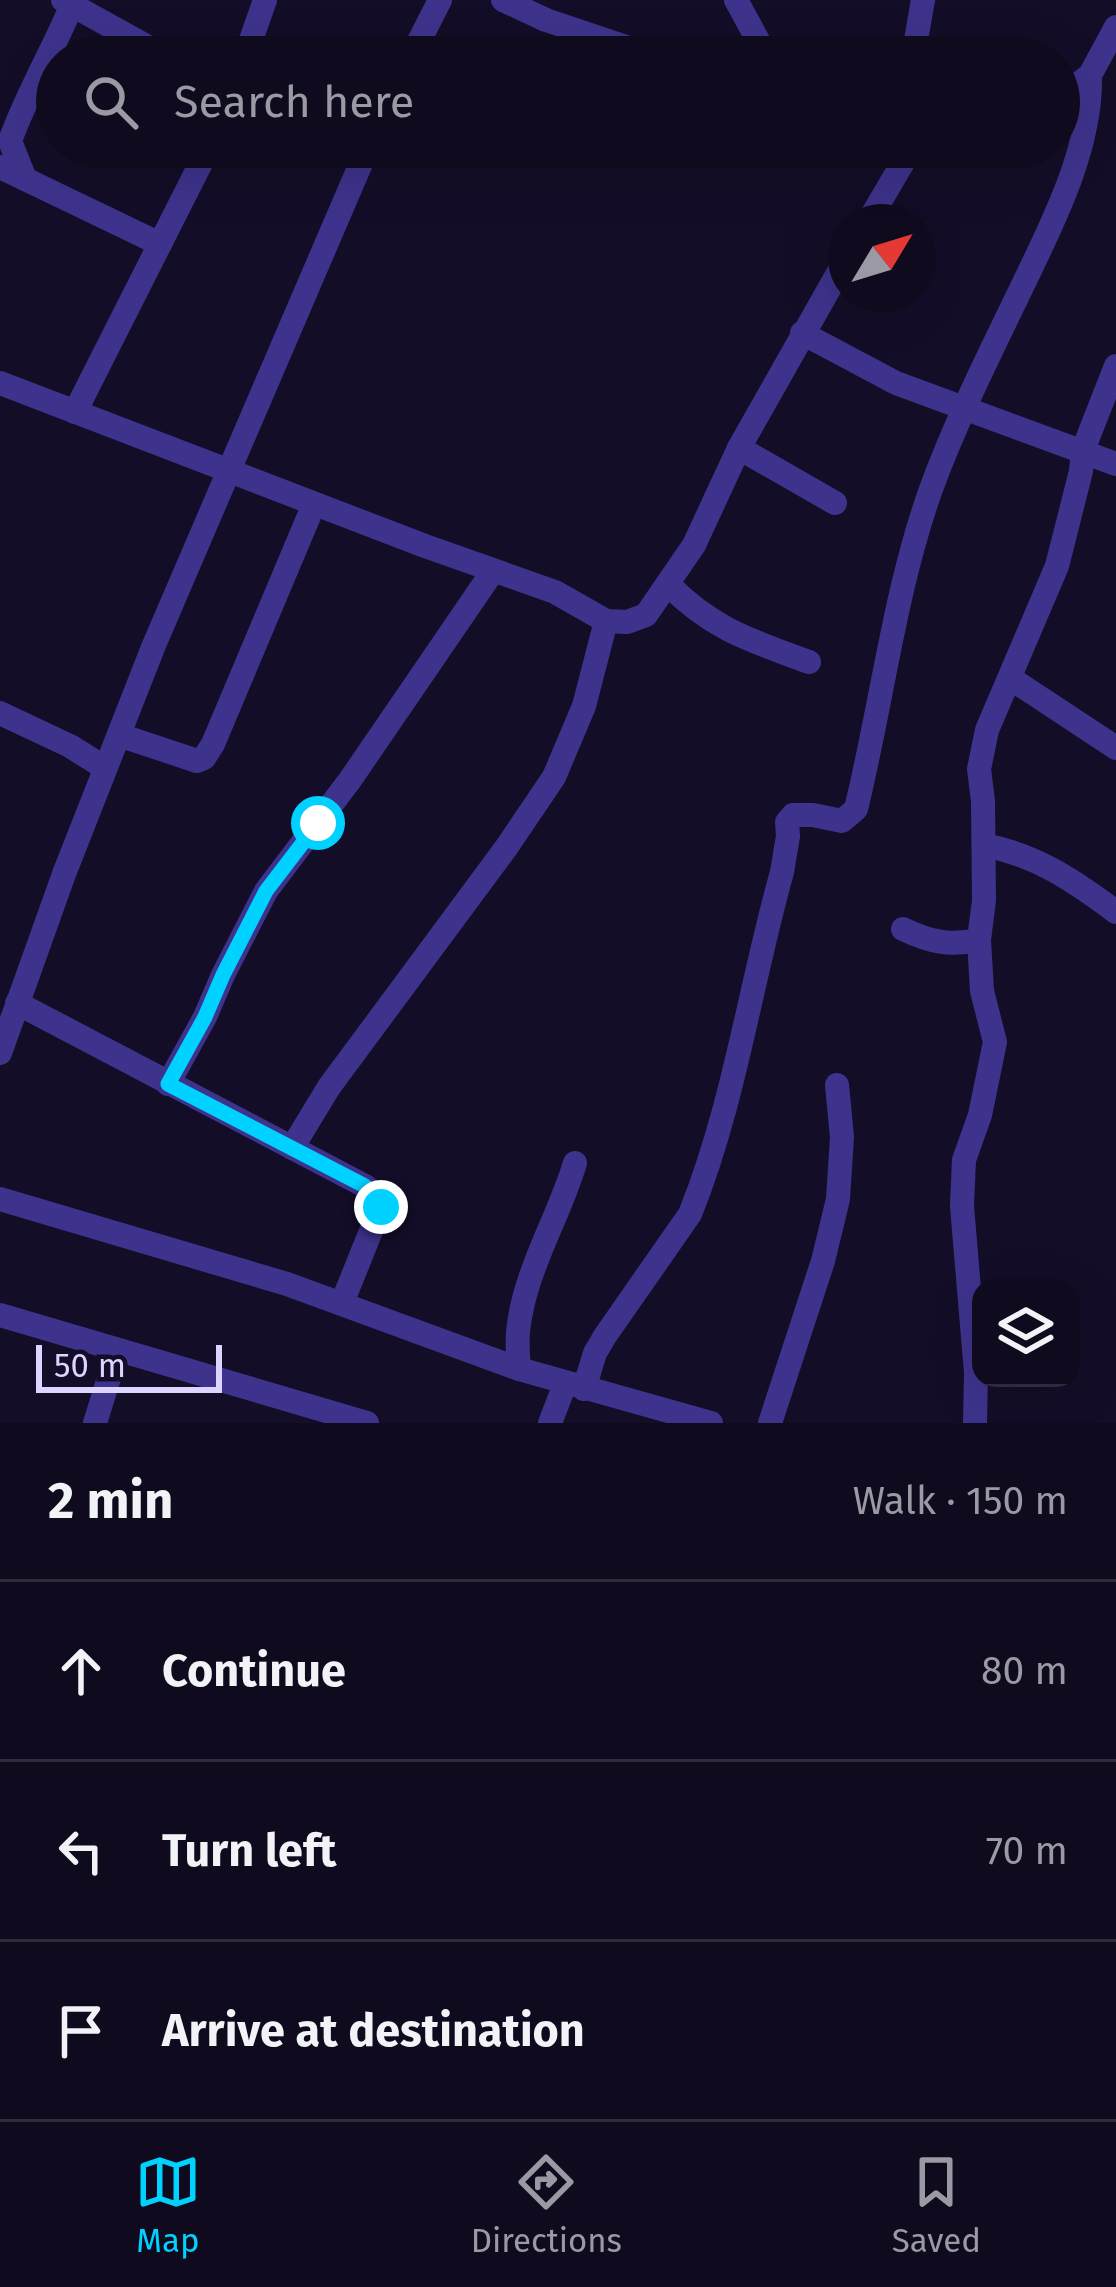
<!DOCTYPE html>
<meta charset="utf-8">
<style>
:root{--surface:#0f0a1e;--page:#1d182b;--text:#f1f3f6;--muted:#9b9aa4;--line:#2f2b3c;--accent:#00d2ff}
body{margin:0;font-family:"Fira Sans",sans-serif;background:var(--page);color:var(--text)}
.controls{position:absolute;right:36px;bottom:36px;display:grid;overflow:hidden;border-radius:24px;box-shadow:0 12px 48px #0002}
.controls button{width:108px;height:108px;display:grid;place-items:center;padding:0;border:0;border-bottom:3px solid var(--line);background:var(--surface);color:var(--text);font:60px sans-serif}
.compass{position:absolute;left:828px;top:204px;width:108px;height:108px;border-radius:50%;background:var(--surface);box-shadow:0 12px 48px #0002;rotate:52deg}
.scale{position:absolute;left:36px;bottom:30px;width:186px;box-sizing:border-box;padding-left:12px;border:6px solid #ddd4ff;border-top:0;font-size:33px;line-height:42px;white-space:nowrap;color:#ddd4ff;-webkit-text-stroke:9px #140d28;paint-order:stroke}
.stop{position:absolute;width:36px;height:36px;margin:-27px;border:9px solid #00d2ff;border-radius:50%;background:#fff}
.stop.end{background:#00d2ff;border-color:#fff;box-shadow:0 3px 12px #0008}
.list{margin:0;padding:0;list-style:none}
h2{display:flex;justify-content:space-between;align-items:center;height:156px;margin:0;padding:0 48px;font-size:51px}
h2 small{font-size:39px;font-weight:400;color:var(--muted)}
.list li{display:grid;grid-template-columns:78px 1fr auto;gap:36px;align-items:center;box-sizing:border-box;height:180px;padding:0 48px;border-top:3px solid var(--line)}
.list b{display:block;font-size:45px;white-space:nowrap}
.list em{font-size:39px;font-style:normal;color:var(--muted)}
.icon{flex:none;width:66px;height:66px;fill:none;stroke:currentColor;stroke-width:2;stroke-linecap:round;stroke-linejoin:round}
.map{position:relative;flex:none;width:1116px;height:1423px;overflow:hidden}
.search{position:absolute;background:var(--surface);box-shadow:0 12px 48px #0002;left:36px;right:36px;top:36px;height:132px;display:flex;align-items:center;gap:30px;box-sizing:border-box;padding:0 42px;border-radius:66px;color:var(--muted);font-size:45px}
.sheet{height:696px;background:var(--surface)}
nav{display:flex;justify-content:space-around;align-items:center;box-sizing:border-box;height:168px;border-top:3px solid var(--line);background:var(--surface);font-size:33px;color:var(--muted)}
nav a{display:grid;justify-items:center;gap:6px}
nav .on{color:var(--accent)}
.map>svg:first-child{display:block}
</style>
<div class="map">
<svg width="1116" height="1423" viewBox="0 0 1116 1423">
<rect width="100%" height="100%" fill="#140d28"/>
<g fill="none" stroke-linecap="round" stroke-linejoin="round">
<g stroke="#3e338c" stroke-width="24">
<path d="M 63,0 L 166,57"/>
<path d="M 503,0 L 546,20 L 656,57"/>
<path d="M 736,0 L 767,57"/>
<path d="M 245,57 L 265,0"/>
<path d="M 411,57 L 440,0"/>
<path d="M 913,57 L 923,0"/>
<path d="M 1059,99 L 1090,75 L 1116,27"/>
<path d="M 0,167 L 160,244"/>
<path d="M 25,179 L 10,141 C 26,96 53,50 72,5"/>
<path d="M 868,222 L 912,147"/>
<path d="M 802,333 L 896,383 L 1116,464"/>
<path d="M 0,383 L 425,546 L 555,592 L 606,621 L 627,622 L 646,615 L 694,545 L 739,448 L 846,259"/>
<path d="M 75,412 L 209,147"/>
<path d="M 739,448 L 835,503"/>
<path d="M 669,585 C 712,629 752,641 809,662"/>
<path d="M 1010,678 L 1116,748"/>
<path d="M 0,713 L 70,746 L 105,768"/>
<path d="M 119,735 L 197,761 L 204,758 L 213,744 L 314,504"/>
<path d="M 984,845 C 1036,855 1073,880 1116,912"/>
<path d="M 903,929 C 930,942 949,946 979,940"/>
<path d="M 17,1003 L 365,1186 L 376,1195 L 381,1206 L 342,1303"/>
<path d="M 0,1053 L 64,874 L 154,645 L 368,147"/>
<path d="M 168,1084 L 205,1017 L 223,975 L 266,891 L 350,780 L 493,571"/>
<path d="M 292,1148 L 329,1087 L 506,848 L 554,777 L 584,706 L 606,621"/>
<path d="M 0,1199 L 287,1284 L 519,1369 L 711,1423"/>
<path d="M 0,1315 L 367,1423"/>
<path d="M 519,1369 C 518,1357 517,1344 518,1332 C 524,1271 558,1220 575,1163"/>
<path d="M 584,1389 L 595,1353 L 605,1336 L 690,1214 C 734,1105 750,986 782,872 L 788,836 L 787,822 L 793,815 L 813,815 L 842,821 L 856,809 C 882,703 894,593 931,489 C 956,421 989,355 1021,289 C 1052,224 1092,148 1090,75"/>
<path d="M 95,1423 L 117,1352"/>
<path d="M 550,1423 L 565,1384"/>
<path d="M 770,1423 L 823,1261 L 838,1199 L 842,1137 L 837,1085"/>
<path d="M 975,1423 L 976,1373 L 962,1206 L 964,1160 L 980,1115 L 995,1042 L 982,991 L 979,940 L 984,900 L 983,801 L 979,769 L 987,730 L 1057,566 L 1081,471 L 1083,450 L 1116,366"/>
</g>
</g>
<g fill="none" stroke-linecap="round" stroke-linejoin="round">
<path stroke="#00d2ff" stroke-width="15" d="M 318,823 L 266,891 L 223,975 L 205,1017 L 168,1084 L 365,1186 L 376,1195 L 381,1207"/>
</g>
</svg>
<div class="controls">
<button><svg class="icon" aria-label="layers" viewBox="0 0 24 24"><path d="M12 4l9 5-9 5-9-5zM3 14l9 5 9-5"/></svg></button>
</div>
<svg class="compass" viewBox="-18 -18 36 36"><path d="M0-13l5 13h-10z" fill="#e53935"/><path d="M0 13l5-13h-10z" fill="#9b9aa4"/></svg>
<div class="scale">50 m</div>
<div class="stop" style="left:318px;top:823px"></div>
<div class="stop end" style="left:381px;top:1207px"></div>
<div class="search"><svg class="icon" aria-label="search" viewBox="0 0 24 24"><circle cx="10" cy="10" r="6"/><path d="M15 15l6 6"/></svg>Search here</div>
</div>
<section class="sheet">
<h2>2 min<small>Walk · 150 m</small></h2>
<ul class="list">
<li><svg class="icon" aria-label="ahead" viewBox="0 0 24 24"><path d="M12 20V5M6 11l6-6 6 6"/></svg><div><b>Continue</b></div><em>80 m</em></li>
<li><svg class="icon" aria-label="left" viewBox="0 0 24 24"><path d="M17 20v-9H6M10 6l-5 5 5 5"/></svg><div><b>Turn left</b></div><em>70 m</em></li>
<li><svg class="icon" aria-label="arrive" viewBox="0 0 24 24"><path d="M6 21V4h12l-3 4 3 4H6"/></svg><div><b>Arrive at destination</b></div></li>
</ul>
</section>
<nav>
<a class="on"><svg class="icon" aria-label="map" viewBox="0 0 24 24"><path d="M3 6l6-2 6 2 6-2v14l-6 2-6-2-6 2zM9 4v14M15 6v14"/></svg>Map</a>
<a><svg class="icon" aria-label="directions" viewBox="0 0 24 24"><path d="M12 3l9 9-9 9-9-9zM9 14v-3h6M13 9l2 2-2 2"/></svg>Directions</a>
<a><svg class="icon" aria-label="saved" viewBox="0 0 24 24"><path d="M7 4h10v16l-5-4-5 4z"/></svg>Saved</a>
</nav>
